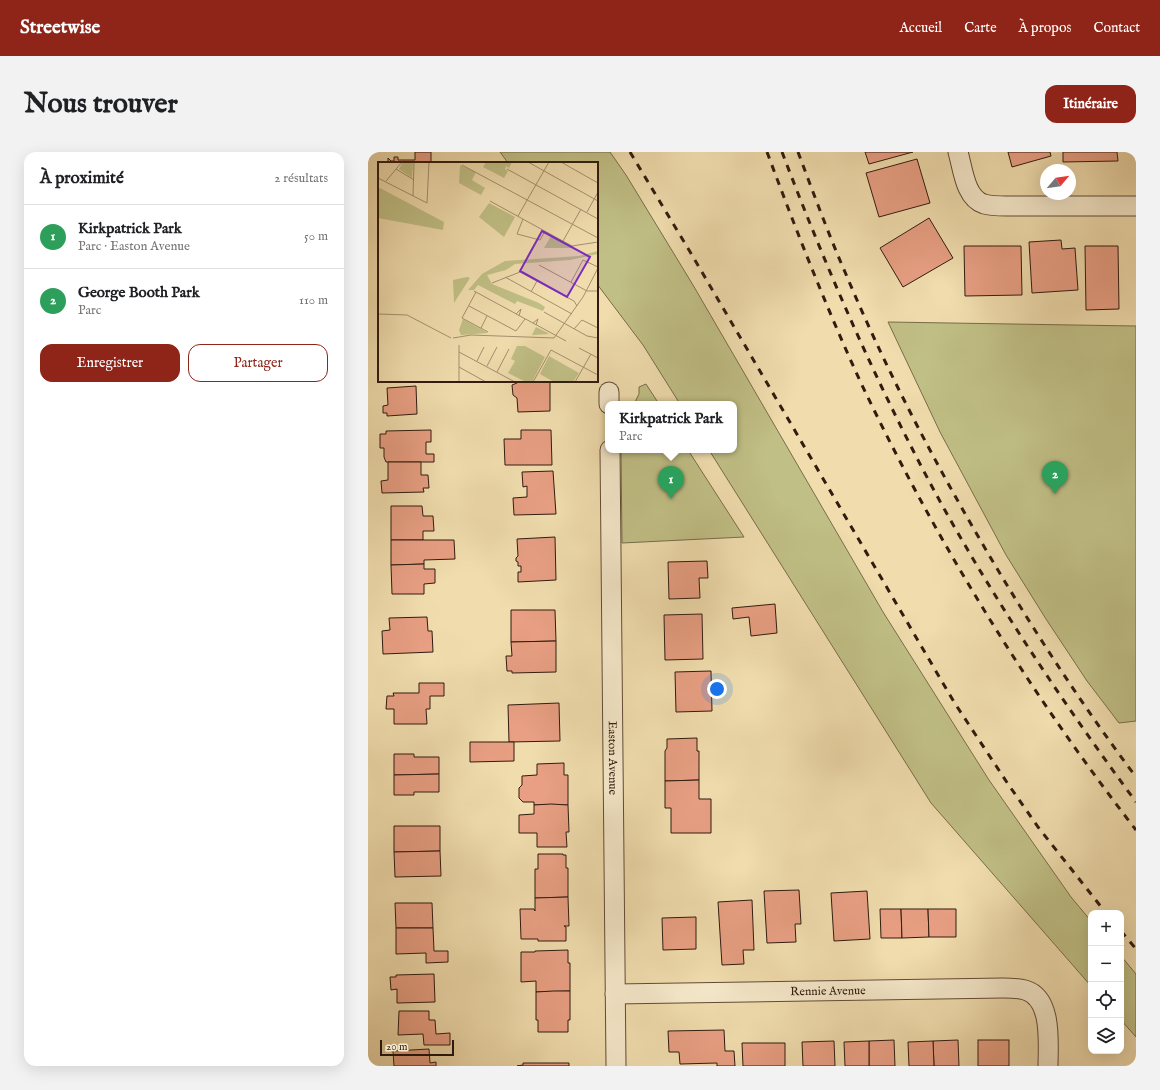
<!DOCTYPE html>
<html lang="fr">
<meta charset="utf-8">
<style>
:root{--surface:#fff;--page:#f2f2f2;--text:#202124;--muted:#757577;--line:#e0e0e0;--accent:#8f2418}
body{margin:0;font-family:"IM FELL English",serif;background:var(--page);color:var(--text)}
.controls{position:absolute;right:12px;bottom:12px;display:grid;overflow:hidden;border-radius:8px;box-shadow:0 4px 16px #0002}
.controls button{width:36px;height:36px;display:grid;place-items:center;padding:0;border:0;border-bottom:1px solid var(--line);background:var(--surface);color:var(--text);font:20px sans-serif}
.compass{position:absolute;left:672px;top:12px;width:36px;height:36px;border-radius:50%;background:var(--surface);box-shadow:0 4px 16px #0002;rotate:61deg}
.scale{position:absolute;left:12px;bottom:10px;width:74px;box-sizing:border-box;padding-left:4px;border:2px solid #311b0f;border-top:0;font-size:11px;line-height:14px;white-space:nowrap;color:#311b0f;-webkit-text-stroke:3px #f5e8ca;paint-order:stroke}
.you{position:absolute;left:349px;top:537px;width:14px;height:14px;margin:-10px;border:3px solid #fff;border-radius:50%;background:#1a73e8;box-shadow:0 0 0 6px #1a73e833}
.badge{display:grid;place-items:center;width:26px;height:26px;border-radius:50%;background:var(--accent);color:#fff;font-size:13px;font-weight:700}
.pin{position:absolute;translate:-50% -33px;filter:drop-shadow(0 1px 2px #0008)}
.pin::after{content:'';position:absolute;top:21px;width:14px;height:12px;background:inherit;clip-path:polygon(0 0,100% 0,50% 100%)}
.popup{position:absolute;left:237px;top:249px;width:132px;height:52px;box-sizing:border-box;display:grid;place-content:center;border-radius:8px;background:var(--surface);filter:drop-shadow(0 1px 3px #0005);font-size:13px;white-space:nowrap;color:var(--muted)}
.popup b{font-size:15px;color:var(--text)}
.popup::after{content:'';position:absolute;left:50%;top:100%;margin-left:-8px;border:8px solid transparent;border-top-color:var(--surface)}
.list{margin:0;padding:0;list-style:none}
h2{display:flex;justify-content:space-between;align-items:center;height:52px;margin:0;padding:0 16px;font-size:17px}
h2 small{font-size:13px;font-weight:400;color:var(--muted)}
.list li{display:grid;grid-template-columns:26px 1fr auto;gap:12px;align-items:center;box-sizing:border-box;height:64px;padding:0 16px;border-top:1px solid var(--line)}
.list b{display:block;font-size:15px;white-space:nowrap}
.list p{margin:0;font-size:13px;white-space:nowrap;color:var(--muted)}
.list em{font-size:13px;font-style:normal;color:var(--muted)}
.actions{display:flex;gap:8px;padding:12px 16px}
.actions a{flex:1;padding:9px 0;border:1px solid var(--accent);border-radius:12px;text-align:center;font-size:14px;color:var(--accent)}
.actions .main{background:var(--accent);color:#fff}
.icon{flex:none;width:22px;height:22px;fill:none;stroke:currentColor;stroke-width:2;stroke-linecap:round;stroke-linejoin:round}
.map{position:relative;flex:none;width:768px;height:914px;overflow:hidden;border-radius:12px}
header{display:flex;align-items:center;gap:24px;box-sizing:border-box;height:56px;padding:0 20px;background:var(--accent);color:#fff}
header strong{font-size:19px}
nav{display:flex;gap:22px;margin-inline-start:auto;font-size:14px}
.intro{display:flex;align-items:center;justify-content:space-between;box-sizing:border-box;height:96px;padding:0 24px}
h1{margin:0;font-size:28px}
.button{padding:10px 18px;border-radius:12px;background:var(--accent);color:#fff;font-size:14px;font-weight:700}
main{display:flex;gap:24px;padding:0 24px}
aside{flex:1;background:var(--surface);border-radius:12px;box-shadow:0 4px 16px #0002}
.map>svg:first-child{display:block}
</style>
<header>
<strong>Streetwise</strong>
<nav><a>Accueil</a><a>Carte</a><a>À propos</a><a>Contact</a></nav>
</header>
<div class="intro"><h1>Nous trouver</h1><a class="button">Itinéraire</a></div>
<main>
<aside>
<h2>À proximité<small>2 résultats</small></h2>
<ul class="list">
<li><span class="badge" style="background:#2e9e5b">1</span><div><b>Kirkpatrick Park</b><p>Parc · Easton Avenue</p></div><em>50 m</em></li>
<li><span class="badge" style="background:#2e9e5b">2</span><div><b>George Booth Park</b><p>Parc</p></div><em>110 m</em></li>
</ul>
<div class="actions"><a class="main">Enregistrer</a><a>Partager</a></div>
</aside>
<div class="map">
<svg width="768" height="914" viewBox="0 0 768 914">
<rect width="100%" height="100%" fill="#f0dcad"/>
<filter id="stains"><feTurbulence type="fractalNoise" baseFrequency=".005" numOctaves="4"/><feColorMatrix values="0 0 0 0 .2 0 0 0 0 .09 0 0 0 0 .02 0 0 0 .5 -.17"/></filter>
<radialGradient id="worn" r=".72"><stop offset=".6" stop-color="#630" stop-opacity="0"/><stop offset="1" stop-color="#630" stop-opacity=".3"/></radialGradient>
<g fill="#c0bf85" stroke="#786d4a">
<path d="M 132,0 L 242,0 L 258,23 L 325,133 L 515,460 L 621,628 L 703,745 L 723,769 L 723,834 L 563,651 L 341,298 L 366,298 L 366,252 L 312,252 L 275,193 L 229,132 L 229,11 L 140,11 Z"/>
<path d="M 520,170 L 768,174 L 768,569 L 751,571 L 719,529 L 678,467 L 638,403 L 572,280 Z"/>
<path d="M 278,232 L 291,252 L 266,252 L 271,242 L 271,235 Z"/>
<path d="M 253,298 L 320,298 L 376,385 L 254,391 Z"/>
<path d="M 753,804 L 768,822 L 768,885 L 753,868 Z"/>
</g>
<g fill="#e89f83" stroke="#311b0f">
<path d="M 47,0 L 63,0 L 63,11 L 20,11 L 20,6 L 23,9 L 26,9 L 26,5 L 30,5 L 30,8 L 47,8 Z"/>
<path d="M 497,0 L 545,0 L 501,12 Z"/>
<path d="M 640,0 L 682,0 L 683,4 L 644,15 Z"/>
<path d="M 695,0 L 749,0 L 750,9 L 695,10 Z"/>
<path d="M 549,7 L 562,51 L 511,65 L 498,21 Z"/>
<path d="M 561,66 L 585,106 L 535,135 L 512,96 Z"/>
<path d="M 693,88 L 694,97 L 707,96 L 710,138 L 664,141 L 661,90 Z"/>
<path d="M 596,94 L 653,94 L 654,143 L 597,144 Z"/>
<path d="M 717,94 L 750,94 L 751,157 L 718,158 Z"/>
<path d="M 149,229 L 182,229 L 182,259 L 150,260 L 149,246 L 145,243 L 144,233 L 149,231 Z"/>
<path d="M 48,234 L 49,262 L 19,264 L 19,261 L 15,261 L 15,254 L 20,253 L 19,236 Z"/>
<path d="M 63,278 L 63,290 L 58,290 L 58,302 L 66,302 L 66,310 L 18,310 L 16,305 L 16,296 L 12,296 L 12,282 L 18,282 L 18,279 Z"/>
<path d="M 153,278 L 183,278 L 184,313 L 137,313 L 136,287 L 153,287 Z"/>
<path d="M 20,310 L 53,310 L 53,323 L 60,323 L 61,336 L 55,336 L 56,340 L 14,341 L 13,329 L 20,328 Z"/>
<path d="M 185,319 L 188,362 L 146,363 L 145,346 L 159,345 L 159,334 L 155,335 L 154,320 Z"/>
<path d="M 23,354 L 54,354 L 55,364 L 65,364 L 66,379 L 55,379 L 55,388 L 23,388 Z"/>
<path d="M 187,385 L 188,428 L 150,430 L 150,420 L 153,420 L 153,414 L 150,414 L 150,410 L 148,409 L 148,406 L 150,404 L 149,387 Z"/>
<path d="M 23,388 L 86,388 L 87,407 L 56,408 L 56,412 L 23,413 Z"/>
<path d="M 339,409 L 340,426 L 331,426 L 332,446 L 301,447 L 300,410 Z"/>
<path d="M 56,412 L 56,417 L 67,417 L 67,431 L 56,432 L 56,442 L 24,442 L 23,413 Z"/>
<path d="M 407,452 L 409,481 L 383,484 L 381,465 L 365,467 L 364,456 Z"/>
<path d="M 143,458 L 187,458 L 188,489 L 143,490 Z"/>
<path d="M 334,462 L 335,507 L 297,508 L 296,463 Z"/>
<path d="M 59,465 L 60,479 L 64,479 L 65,500 L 15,502 L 14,479 L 22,478 L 21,466 Z"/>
<path d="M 188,489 L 188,520 L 144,521 L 144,519 L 139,519 L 138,504 L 144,504 L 143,490 Z"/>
<path d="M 343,519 L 344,559 L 308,560 L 307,520 Z"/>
<path d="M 51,531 L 76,531 L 76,544 L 62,544 L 62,557 L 58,557 L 59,572 L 26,572 L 26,557 L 18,557 L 19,544 L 26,544 L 25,541 L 51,541 Z"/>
<path d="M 191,551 L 192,589 L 141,590 L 140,553 Z"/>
<path d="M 329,586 L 329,599 L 331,599 L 331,628 L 297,629 L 297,599 L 299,596 L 299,587 Z"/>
<path d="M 102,590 L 146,590 L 146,609 L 102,610 Z"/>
<path d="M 26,602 L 46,602 L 46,605 L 71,605 L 71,622 L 26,623 Z"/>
<path d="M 196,611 L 196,623 L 200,623 L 200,653 L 166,653 L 166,650 L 155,650 L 151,646 L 151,636 L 154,633 L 154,624 L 169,623 L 169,612 Z"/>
<path d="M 71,622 L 71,640 L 46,640 L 46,643 L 26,643 L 26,623 Z"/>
<path d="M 331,628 L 331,647 L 343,647 L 343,681 L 303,681 L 303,656 L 297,656 L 297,629 Z"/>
<path d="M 183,652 L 200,653 L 201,680 L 198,680 L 199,695 L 169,695 L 169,681 L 151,681 L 151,663 L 166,662 L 166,653 Z"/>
<path d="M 26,674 L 72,674 L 72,699 L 26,700 Z"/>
<path d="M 72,699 L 73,724 L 27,725 L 26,700 Z"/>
<path d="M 170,702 L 195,702 L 195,703 L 198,703 L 198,716 L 200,716 L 200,745 L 167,746 L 167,717 L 170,717 Z"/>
<path d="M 431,738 L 433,772 L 427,772 L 428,790 L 399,791 L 396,739 Z"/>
<path d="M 499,739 L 502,787 L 466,789 L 463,741 Z"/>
<path d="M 200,745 L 201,774 L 196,774 L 198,775 L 198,789 L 170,789 L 170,787 L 153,787 L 152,757 L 166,757 L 167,759 L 167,746 Z"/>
<path d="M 384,748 L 386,798 L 375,798 L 376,812 L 354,813 L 350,750 Z"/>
<path d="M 27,751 L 64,751 L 65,776 L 28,776 Z"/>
<path d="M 512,757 L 533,757 L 534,786 L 513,786 Z"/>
<path d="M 533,757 L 560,757 L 561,785 L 534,786 Z"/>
<path d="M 560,757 L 588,757 L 588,785 L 561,785 Z"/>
<path d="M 328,765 L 328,797 L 295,798 L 294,766 Z"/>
<path d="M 28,776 L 65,776 L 66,799 L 80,799 L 80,810 L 58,811 L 58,801 L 28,802 Z"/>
<path d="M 200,798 L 200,811 L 202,811 L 202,839 L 168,840 L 168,829 L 153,830 L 153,800 L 167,800 L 167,799 Z"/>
<path d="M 66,822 L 67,850 L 29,851 L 29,837 L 23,838 L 22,825 L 28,825 L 28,823 Z"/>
<path d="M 185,839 L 202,839 L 202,868 L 200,868 L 200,880 L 170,880 L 170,868 L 168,868 L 168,840 Z"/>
<path d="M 31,859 L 61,859 L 61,868 L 67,868 L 68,882 L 82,881 L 82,893 L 56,893 L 55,882 L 30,883 Z"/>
<path d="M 356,878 L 357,899 L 366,899 L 367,914 L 349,914 L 349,911 L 312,912 L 311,900 L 301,900 L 300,879 Z"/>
<path d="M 526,888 L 527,914 L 501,914 L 501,889 Z"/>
<path d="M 590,888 L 591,914 L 566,914 L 565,889 Z"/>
<rect x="610" y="888" width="31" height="26"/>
<path d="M 466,889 L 467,914 L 435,914 L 434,890 Z"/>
<path d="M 501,889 L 501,914 L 477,914 L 476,890 Z"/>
<path d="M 565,889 L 566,914 L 541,914 L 540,890 Z"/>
<path d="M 374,891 L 417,891 L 417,914 L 375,914 Z"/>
<path d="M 61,897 L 62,911 L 68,910 L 68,914 L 26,914 L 25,899 Z"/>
<path d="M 155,911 L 201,911 L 201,914 L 149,914 L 155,913 Z"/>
</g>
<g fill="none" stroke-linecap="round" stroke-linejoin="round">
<defs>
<g id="street">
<path d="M 590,0 C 595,17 597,46 616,52 C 623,54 631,54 638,54 L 768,54"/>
<path d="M 241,240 L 241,252"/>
<path id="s1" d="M 242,298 L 248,914"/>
<path id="s2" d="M 247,842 L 635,836 C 642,836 650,836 657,838 C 685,846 680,892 680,914"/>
</g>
</defs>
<use href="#street" stroke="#614b36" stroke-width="21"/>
<use href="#street" stroke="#f5e8ca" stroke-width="19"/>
<g stroke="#311b0f" stroke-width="3" stroke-dasharray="7 7" stroke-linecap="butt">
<path d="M 262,0 L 321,98 L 586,550 L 640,632 L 670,675 L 738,761"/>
<path d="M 399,0 C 428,78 458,155 493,231 C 568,389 661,540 768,678"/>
<path d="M 414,0 C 460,121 512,240 574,353 C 632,457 698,555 768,650"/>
<path d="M 430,0 C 445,40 460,81 477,120 C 523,230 580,336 642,438 C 681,502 723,565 768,625"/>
<path d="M 753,779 L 768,797"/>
</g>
</g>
<g text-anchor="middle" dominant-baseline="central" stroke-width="4" stroke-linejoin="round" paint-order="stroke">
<g font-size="12" fill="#311b0f" stroke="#f5e8ca">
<text stroke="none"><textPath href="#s1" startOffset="308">Easton Avenue</textPath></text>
<text stroke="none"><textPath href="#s2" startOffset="213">Rennie Avenue</textPath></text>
</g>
</g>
<g transform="translate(10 10)">
<rect width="220" height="220" fill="#f0dcad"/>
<path d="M 25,0 L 35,0 L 34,16 L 21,7 ZM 108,0 L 134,0 L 131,6 L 128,4 L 127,7 L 130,9 L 126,16 L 105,5 ZM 82,3 L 98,10 L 94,18 L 107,26 L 103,33 L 81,21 ZM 0,25 L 66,60 L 65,68 L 0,56 ZM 111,41 L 137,55 L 126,75 L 101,55 ZM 173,74 L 194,85 L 193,86 L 166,86 ZM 220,89 L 220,92 L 192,98 L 137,102 L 128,108 L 109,113 L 114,122 L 161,141 L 167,145 L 165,149 L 139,139 L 137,142 L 100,123 L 96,128 L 90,128 L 104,112 L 127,99 L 201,94 ZM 89,115 L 92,116 L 76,141 L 75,118 ZM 85,157 L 110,171 L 83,173 L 81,168 ZM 158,165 L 170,171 L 171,172 L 154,173 ZM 139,184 L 147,184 L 167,195 L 154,220 L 148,220 L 130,211 L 137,199 L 133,197 ZM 171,194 L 201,211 L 195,220 L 176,220 L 162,212 Z" fill="#c0bf85"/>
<path fill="none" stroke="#a48f6e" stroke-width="1" d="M 150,0 L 220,39M 183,0 L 220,21M 84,3 L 220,76M 18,7 L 36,18M 129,7 L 220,57M 0,16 L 49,41 L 51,0M 8,19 L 24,0M 35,34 L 36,0M 112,39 L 194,84 L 220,80M 209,50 L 220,30M 140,54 L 171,0M 145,57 L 139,72 L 162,78 L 167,69M 185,79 L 203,47M 161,103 L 209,129 L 220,129M 127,115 L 194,152M 193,120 L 205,98 L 220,105M 114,121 L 142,110 L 196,139 L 199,144M 96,129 L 188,179M 98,130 L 84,156 L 110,170M 153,130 L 159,119M 205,135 L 220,106M 91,144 L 138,169 L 147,157M 166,150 L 209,174 L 220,176M 0,152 L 29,153 L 73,176M 138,152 L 143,147 L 141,154M 155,161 L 160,157 L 158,163M 103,166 L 109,154M 196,167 L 204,158 L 220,166M 75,176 L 93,173 L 176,176 L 205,135M 81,183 L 81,220M 201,186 L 220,196M 81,190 L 137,220M 99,199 L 106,185M 109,204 L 119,185M 81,205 L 108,220M 119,210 L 131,187M 155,220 L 173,188 L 220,213M 197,220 L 213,192"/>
<path fill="#7b2cbf" fill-opacity="0.15" stroke="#7b2cbf" stroke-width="2" d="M 164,69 L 212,95 L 189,135 L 142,109 Z"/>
<rect width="220" height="220" fill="none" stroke="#311b0f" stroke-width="2"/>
</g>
<rect width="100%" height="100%" filter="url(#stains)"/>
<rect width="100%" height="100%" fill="url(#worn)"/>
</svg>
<div class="controls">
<button>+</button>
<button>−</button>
<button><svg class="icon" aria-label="locate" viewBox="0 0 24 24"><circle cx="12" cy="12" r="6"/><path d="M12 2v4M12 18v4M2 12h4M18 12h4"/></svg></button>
<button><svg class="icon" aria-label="layers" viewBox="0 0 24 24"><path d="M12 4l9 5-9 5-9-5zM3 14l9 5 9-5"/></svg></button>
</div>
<svg class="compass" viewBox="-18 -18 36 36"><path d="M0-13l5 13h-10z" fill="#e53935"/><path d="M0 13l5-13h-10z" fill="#757577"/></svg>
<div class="scale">20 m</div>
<div class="you"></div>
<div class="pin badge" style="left:303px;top:347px;background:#2e9e5b">1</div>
<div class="popup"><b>Kirkpatrick Park</b>Parc</div>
<div class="pin badge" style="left:687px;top:342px;background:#2e9e5b">2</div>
</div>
</main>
